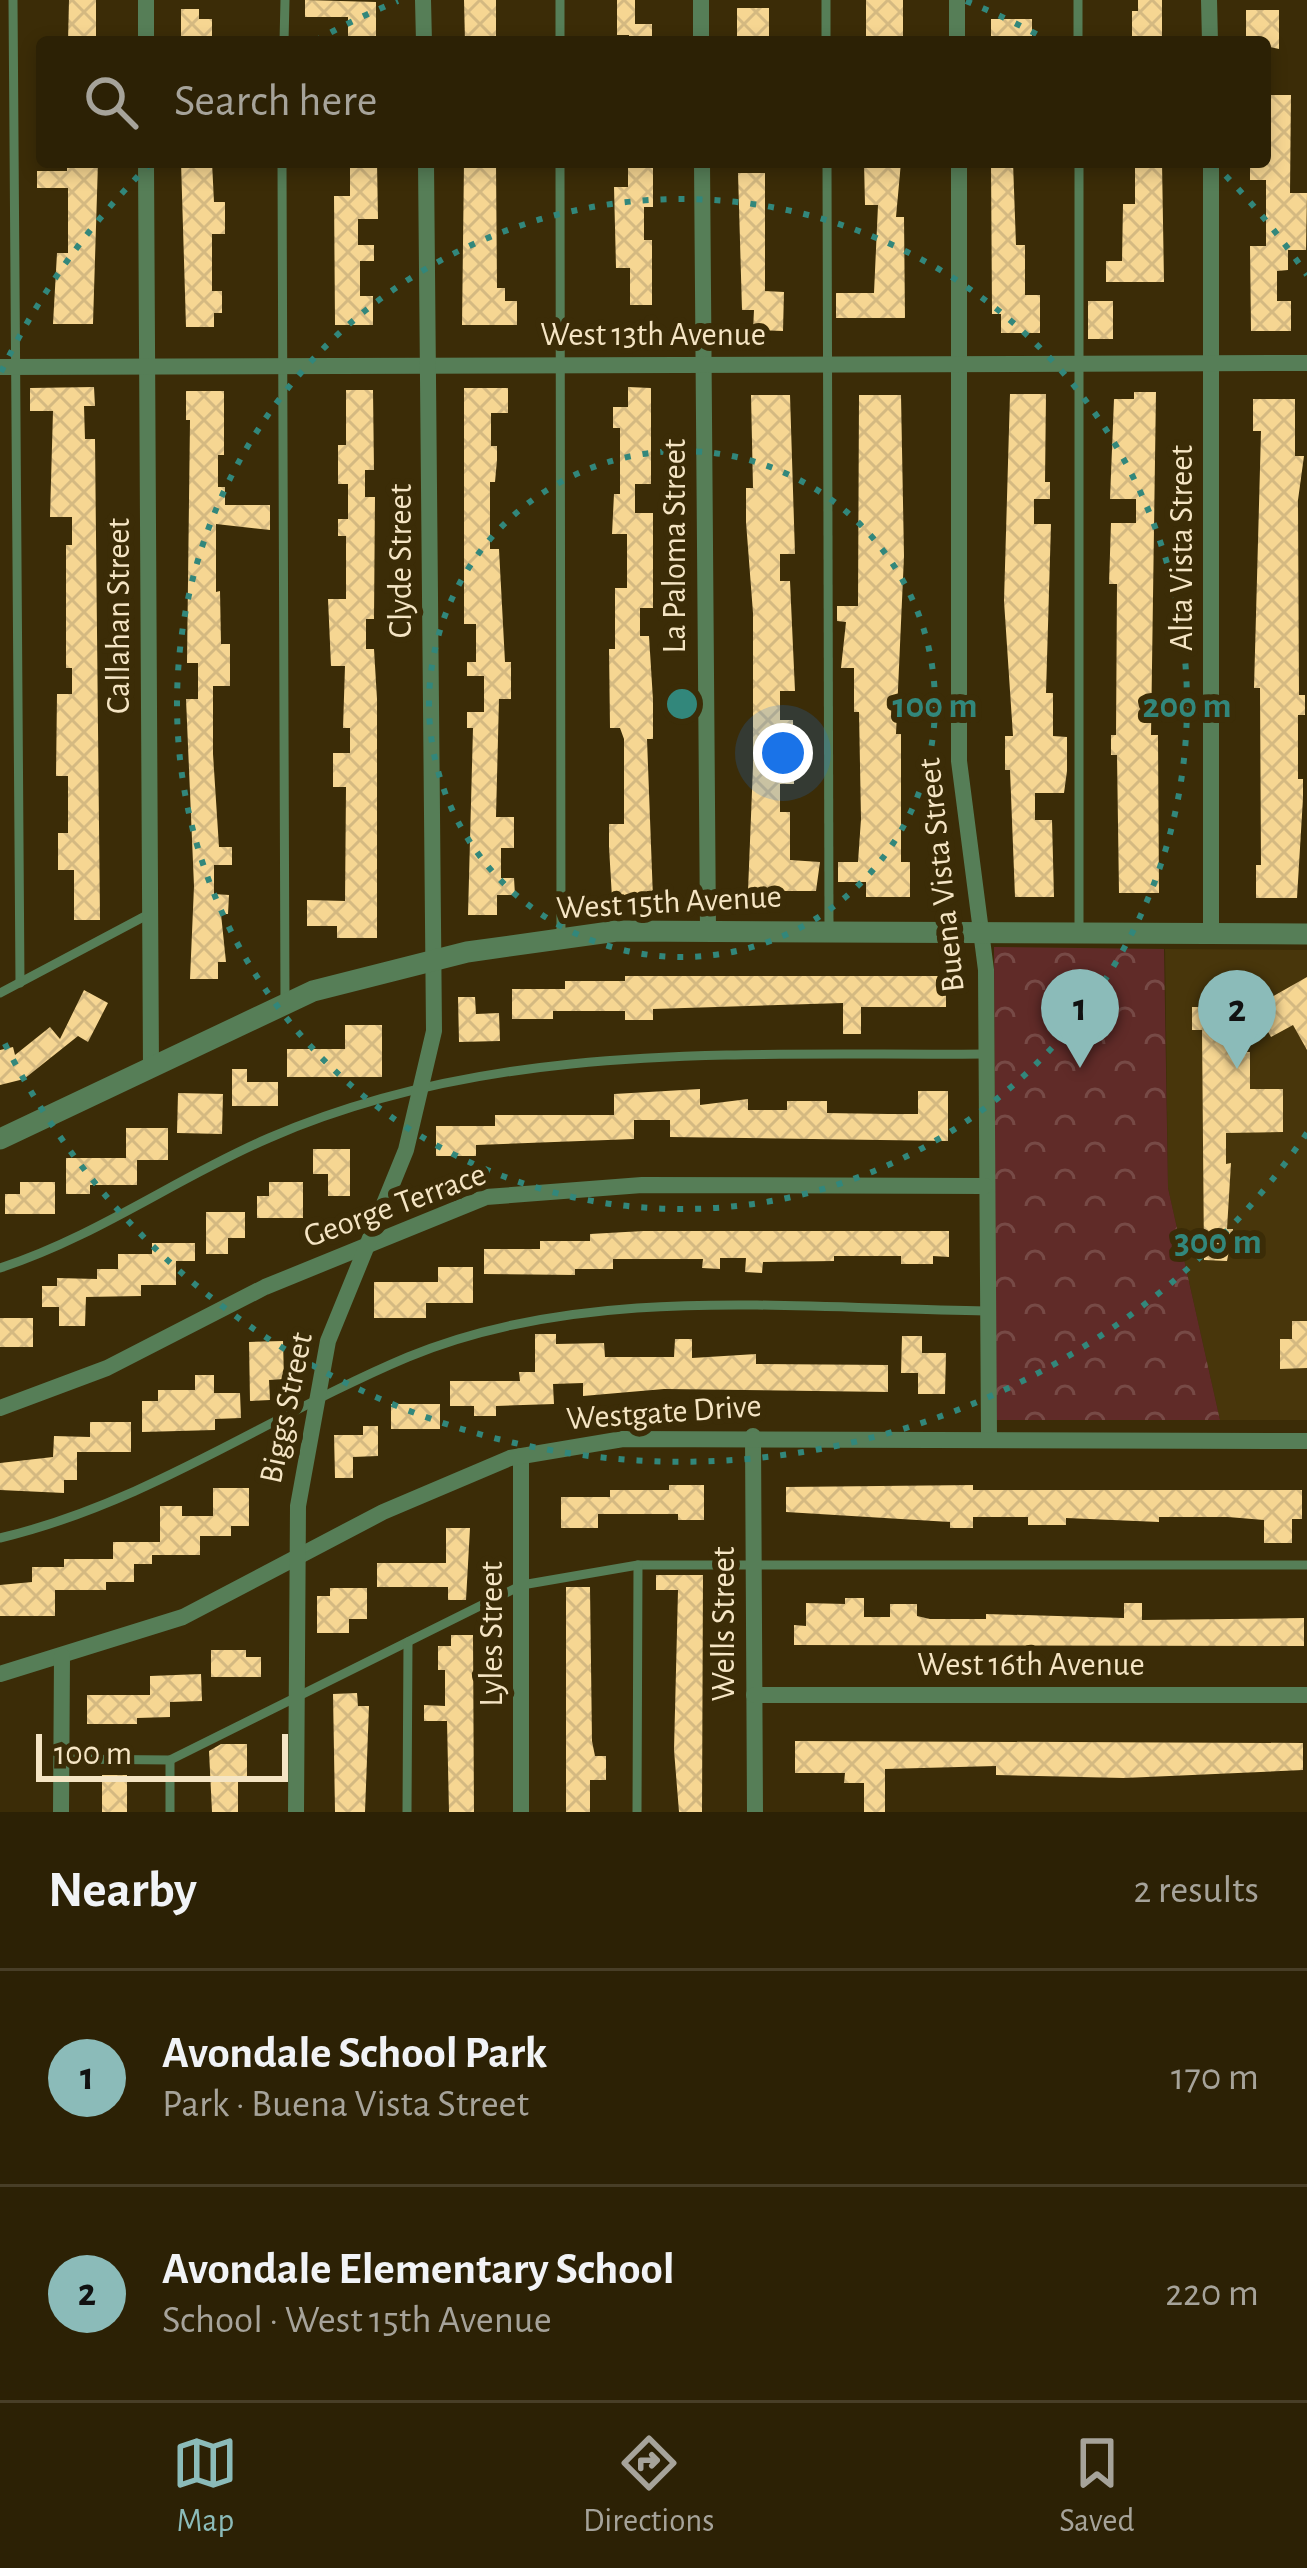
<!DOCTYPE html>
<meta charset="utf-8">
<style>
:root{--surface:#2c2105;--page:#382e13;--text:#f1f3f6;--muted:#a6a39a;--line:#483e27;--accent:#8bbbb9}
body{margin:0;font-family:"Alegreya Sans",sans-serif;background:var(--page);color:var(--text)}
.scale{position:absolute;left:36px;bottom:30px;width:252px;box-sizing:border-box;padding-left:12px;border:6px solid #f5e5c4;border-top:0;font-size:33px;line-height:42px;white-space:nowrap;color:#f5e5c4;-webkit-text-stroke:9px #3b2c07;paint-order:stroke}
.you{position:absolute;left:783px;top:753px;width:42px;height:42px;margin:-30px;border:9px solid #fff;border-radius:50%;background:#1a73e8;box-shadow:0 0 0 18px #1a73e833}
.badge{display:grid;place-items:center;width:78px;height:78px;border-radius:50%;background:var(--accent);color:#111;font-size:39px;font-weight:700}
.pin{position:absolute;translate:-50% -99px;filter:drop-shadow(0 3px 6px #0008)}
.pin::after{content:'';position:absolute;top:63px;width:42px;height:36px;background:inherit;clip-path:polygon(0 0,100% 0,50% 100%)}
.list{margin:0;padding:0;list-style:none}
h2{display:flex;justify-content:space-between;align-items:center;height:156px;margin:0;padding:0 48px;font-size:51px}
h2 small{font-size:39px;font-weight:400;color:var(--muted)}
.list li{display:grid;grid-template-columns:78px 1fr auto;gap:36px;align-items:center;box-sizing:border-box;height:216px;padding:0 48px;border-top:3px solid var(--line)}
.list b{display:block;font-size:45px;white-space:nowrap}
.list p{margin:0;font-size:39px;white-space:nowrap;color:var(--muted)}
.list em{font-size:39px;font-style:normal;color:var(--muted)}
.icon{flex:none;width:66px;height:66px;fill:none;stroke:currentColor;stroke-width:2;stroke-linecap:round;stroke-linejoin:round}
.map{position:relative;flex:none;width:1307px;height:1812px;overflow:hidden}
.search{position:absolute;background:var(--surface);box-shadow:0 6px 18px #0003;left:36px;right:36px;top:36px;height:132px;display:flex;align-items:center;gap:30px;box-sizing:border-box;padding:0 42px;border-radius:12px;color:var(--muted);font-size:45px}
.sheet{height:588px;background:var(--surface)}
nav{display:flex;justify-content:space-around;align-items:center;box-sizing:border-box;height:168px;border-top:3px solid var(--line);background:var(--surface);font-size:33px;color:var(--muted)}
nav a{display:grid;justify-items:center;gap:6px}
nav .on{color:var(--accent)}
.map>svg:first-child{display:block}
</style>
<div class="map">
<svg width="1307" height="1812" viewBox="0 0 1307 1812">
<defs>
<pattern id="park-crowns" width="20" height="18" patternUnits="userSpaceOnUse" patternTransform="scale(3)"><rect width="20" height="18" fill="#602b28"/><path d="M2 6a3 3 0 1 1 6 0M12 15a3 3 0 1 1 6 0" fill="none" stroke="#774a46"/></pattern>
<pattern id="building-cross-hatch" width="8" height="8" patternUnits="userSpaceOnUse" patternTransform="scale(3)"><rect width="8" height="8" fill="#f6d692"/><path d="M0 0l8 8M0 8l8-8" fill="none" stroke="#d4b981"/></pattern>
</defs>
<rect width="100%" height="100%" fill="#3b2c07"/>
<path fill="#48360b" d="M 1165,949 L 1307,950 L 1307,1420 L 1220,1420 L 1168,1188 Z"/>
<path fill="url(#park-crowns)" d="M 994,947 L 1164,949 L 1168,1188 L 1220,1420 L 996,1420 Z"/>
<g fill="url(#building-cross-hatch)">
<path d="M 69,0 L 96,0 L 96,42 L 68,42 Z"/>
<path d="M 305,0 L 376,2 L 376,42 L 348,42 L 348,17 L 305,17 Z"/>
<path d="M 464,0 L 496,0 L 496,42 L 465,42 Z"/>
<path d="M 617,0 L 635,0 L 635,24 L 652,24 L 652,42 L 629,42 L 629,35 L 617,35 Z"/>
<rect x="866" y="0" width="37" height="42"/>
<path d="M 1138,0 L 1162,0 L 1162,42 L 1132,42 L 1132,11 L 1138,11 Z"/>
<rect x="737" y="8" width="32" height="34"/>
<path d="M 181,9 L 199,9 L 199,19 L 212,19 L 212,42 L 181,42 Z"/>
<path d="M 1246,10 L 1279,10 L 1279,49 L 1246,42 Z"/>
<rect x="991" y="19" width="41" height="23"/>
<path d="M 1265,95 L 1291,95 L 1290,193 L 1307,193 L 1306,250 L 1288,250 L 1288,270 L 1277,271 L 1277,301 L 1291,301 L 1291,331 L 1251,331 L 1250,246 L 1266,246 L 1266,180 L 1250,180 L 1250,162 L 1265,162 Z"/>
<path d="M 67,162 L 98,162 L 93,324 L 53,324 L 57,253 L 68,253 L 68,188 L 37,188 L 37,171 L 67,171 Z"/>
<path d="M 181,162 L 212,162 L 214,202 L 225,202 L 225,234 L 212,234 L 212,291 L 222,291 L 222,313 L 214,313 L 214,327 L 186,327 Z"/>
<path d="M 350,162 L 377,162 L 378,219 L 358,219 L 358,245 L 374,245 L 374,261 L 360,261 L 360,296 L 373,296 L 373,325 L 335,325 L 334,196 L 350,196 Z"/>
<path d="M 464,162 L 496,162 L 497,288 L 505,288 L 505,301 L 517,301 L 517,325 L 462,325 Z"/>
<path d="M 628,162 L 653,162 L 653,207 L 644,207 L 644,240 L 652,240 L 652,305 L 630,305 L 630,268 L 616,268 L 614,187 L 628,187 Z"/>
<path d="M 864,162 L 901,162 L 896,217 L 904,217 L 905,318 L 836,318 L 836,293 L 874,293 L 878,205 L 865,205 Z"/>
<path d="M 991,162 L 1013,162 L 1016,245 L 1025,245 L 1025,295 L 1040,295 L 1040,333 L 1001,333 L 1001,314 L 992,314 Z"/>
<path d="M 1135,162 L 1162,162 L 1164,282 L 1106,282 L 1106,261 L 1122,261 L 1123,204 L 1135,204 Z"/>
<path d="M 738,173 L 765,173 L 765,291 L 784,292 L 783,331 L 753,330 L 754,310 L 742,310 Z"/>
<rect x="1088" y="301" width="25" height="38"/>
<path d="M 94,387 L 95,406 L 84,406 L 85,439 L 95,439 L 100,920 L 74,920 L 74,870 L 58,870 L 58,833 L 68,833 L 68,776 L 56,776 L 57,694 L 72,694 L 72,668 L 66,668 L 66,545 L 72,545 L 72,517 L 50,517 L 53,411 L 30,411 L 30,388 Z"/>
<path d="M 628,387 L 651,388 L 651,484 L 635,484 L 635,513 L 653,513 L 653,608 L 640,608 L 640,636 L 649,636 L 653,700 L 653,739 L 647,739 L 653,898 L 612,898 L 609,847 L 609,824 L 624,824 L 624,739 L 620,728 L 610,728 L 609,649 L 615,649 L 615,588 L 627,588 L 627,534 L 612,534 L 614,494 L 620,494 L 620,428 L 613,428 L 613,407 L 628,407 Z"/>
<path d="M 464,388 L 508,388 L 508,413 L 491,413 L 491,446 L 497,446 L 497,460 L 495,482 L 490,482 L 490,549 L 499,549 L 505,662 L 511,662 L 511,699 L 499,699 L 496,817 L 514,817 L 514,848 L 501,848 L 501,878 L 514,878 L 515,895 L 497,895 L 497,915 L 468,915 L 473,728 L 467,728 L 467,712 L 484,712 L 484,676 L 467,676 L 467,662 L 476,662 L 476,624 L 464,624 Z"/>
<path d="M 346,390 L 373,390 L 374,470 L 365,470 L 365,497 L 375,497 L 374,619 L 366,619 L 366,649 L 374,649 L 377,699 L 377,938 L 337,938 L 337,926 L 307,926 L 307,900 L 345,901 L 346,787 L 333,787 L 333,753 L 350,753 L 350,728 L 343,728 L 345,666 L 331,666 L 328,599 L 346,599 L 346,536 L 338,536 L 338,519 L 348,519 L 348,484 L 338,484 L 338,445 L 346,445 Z"/>
<path d="M 186,391 L 224,391 L 224,455 L 218,455 L 218,487 L 225,487 L 225,505 L 270,505 L 270,530 L 216,524 L 216,592 L 220,591 L 221,644 L 230,644 L 230,686 L 213,686 L 213,754 L 219,847 L 232,847 L 232,865 L 214,865 L 214,894 L 229,895 L 228,914 L 221,914 L 226,962 L 218,962 L 218,979 L 190,979 L 194,886 L 186,699 L 198,699 L 198,663 L 187,663 L 190,420 L 186,420 Z"/>
<path d="M 1134,392 L 1156,392 L 1151,735 L 1158,735 L 1159,893 L 1119,893 L 1117,755 L 1111,755 L 1111,735 L 1116,735 L 1117,584 L 1109,584 L 1111,523 L 1136,523 L 1136,499 L 1110,499 L 1114,399 L 1134,399 Z"/>
<path d="M 1010,394 L 1046,394 L 1045,482 L 1050,482 L 1050,499 L 1034,499 L 1034,524 L 1051,524 L 1046,693 L 1053,693 L 1053,736 L 1067,737 L 1067,771 L 1064,793 L 1035,793 L 1035,820 L 1052,820 L 1054,897 L 1015,897 L 1010,770 L 1005,770 L 1005,736 L 1013,736 L 1004,601 Z"/>
<path d="M 751,395 L 790,395 L 795,554 L 780,554 L 780,581 L 790,581 L 795,691 L 780,691 L 780,720 L 793,720 L 794,784 L 780,784 L 780,812 L 790,812 L 790,860 L 820,862 L 816,891 L 748,891 L 753,766 L 753,613 L 746,522 L 746,488 L 753,488 Z"/>
<path d="M 859,395 L 901,395 L 904,556 L 896,734 L 901,734 L 901,862 L 910,862 L 910,897 L 866,897 L 866,882 L 838,882 L 838,862 L 858,862 L 861,819 L 859,712 L 854,712 L 854,668 L 841,668 L 846,622 L 837,621 L 837,606 L 858,606 Z"/>
<path d="M 1253,399 L 1295,399 L 1295,456 L 1304,456 L 1298,500 L 1299,695 L 1305,695 L 1305,715 L 1298,715 L 1298,779 L 1303,779 L 1303,798 L 1297,898 L 1256,898 L 1256,865 L 1261,865 L 1260,688 L 1254,688 L 1261,431 L 1253,431 Z"/>
<path d="M 625,976 L 946,976 L 946,1007 L 861,1007 L 861,1034 L 843,1034 L 843,1003 L 653,1009 L 653,1020 L 625,1020 L 625,1011 L 553,1011 L 553,1019 L 512,1019 L 512,989 L 565,989 L 565,981 L 625,981 Z"/>
<path d="M 1307,977 L 1307,1050 L 1293,1025 L 1271,1037 L 1254,1007 Z"/>
<path d="M 84,990 L 108,1003 L 88,1042 L 78,1036 L 24,1079 L 0,1085 L 0,1050 L 13,1047 L 15,1055 L 50,1027 L 60,1039 Z"/>
<path d="M 458,997 L 475,997 L 476,1014 L 499,1013 L 500,1041 L 459,1042 Z"/>
<path d="M 1192,1007 L 1241,1007 L 1241,1052 L 1250,1052 L 1250,1089 L 1283,1089 L 1283,1132 L 1226,1133 L 1226,1164 L 1231,1163 L 1227,1229 L 1233,1229 L 1227,1261 L 1204,1260 L 1202,1030 L 1192,1030 Z"/>
<path d="M 345,1025 L 382,1025 L 382,1077 L 287,1077 L 287,1049 L 345,1049 Z"/>
<path d="M 232,1069 L 247,1069 L 247,1082 L 278,1082 L 278,1106 L 232,1106 Z"/>
<path d="M 700,1089 L 700,1105 L 748,1099 L 748,1110 L 787,1110 L 787,1101 L 827,1101 L 827,1113 L 888,1114 L 918,1114 L 918,1091 L 948,1091 L 948,1141 L 670,1137 L 670,1120 L 634,1120 L 634,1139 L 476,1145 L 476,1156 L 436,1156 L 436,1126 L 495,1126 L 495,1115 L 614,1115 L 614,1094 Z"/>
<path d="M 178,1093 L 223,1094 L 222,1134 L 177,1133 Z"/>
<path d="M 126,1128 L 168,1128 L 168,1160 L 137,1160 L 137,1185 L 90,1185 L 90,1194 L 66,1194 L 66,1158 L 126,1158 Z"/>
<path d="M 313,1149 L 350,1149 L 350,1196 L 328,1196 L 328,1174 L 313,1174 Z"/>
<path d="M 20,1182 L 55,1182 L 55,1214 L 5,1214 L 5,1194 L 20,1194 Z"/>
<path d="M 269,1182 L 303,1182 L 303,1218 L 257,1218 L 257,1196 L 269,1196 Z"/>
<path d="M 206,1212 L 245,1212 L 245,1238 L 228,1238 L 228,1254 L 206,1254 Z"/>
<path d="M 643,1231 L 949,1231 L 949,1257 L 933,1256 L 933,1264 L 901,1264 L 901,1256 L 834,1256 L 834,1261 L 763,1262 L 762,1273 L 745,1272 L 746,1258 L 720,1258 L 720,1269 L 702,1268 L 703,1259 L 613,1259 L 613,1269 L 575,1269 L 575,1275 L 484,1274 L 484,1249 L 540,1249 L 540,1241 L 590,1241 L 590,1234 Z"/>
<path d="M 152,1243 L 195,1243 L 195,1261 L 176,1261 L 176,1285 L 141,1285 L 141,1296 L 86,1297 L 85,1326 L 59,1326 L 59,1307 L 42,1307 L 42,1286 L 57,1286 L 57,1278 L 97,1279 L 97,1269 L 118,1269 L 118,1254 L 152,1254 Z"/>
<path d="M 438,1267 L 473,1267 L 473,1303 L 426,1303 L 426,1318 L 374,1318 L 374,1282 L 438,1282 Z"/>
<rect x="0" y="1318" width="33" height="29"/>
<path d="M 1292,1321 L 1307,1321 L 1307,1368 L 1280,1369 L 1280,1339 L 1292,1339 Z"/>
<path d="M 535,1334 L 556,1334 L 556,1344 L 604,1343 L 605,1357 L 674,1357 L 675,1339 L 692,1339 L 692,1358 L 756,1354 L 756,1364 L 888,1365 L 888,1392 L 664,1389 L 583,1396 L 583,1383 L 553,1384 L 554,1404 L 496,1406 L 496,1416 L 474,1416 L 474,1406 L 450,1406 L 450,1381 L 520,1381 L 519,1372 L 535,1372 Z"/>
<path d="M 902,1336 L 922,1336 L 922,1353 L 946,1353 L 945,1394 L 918,1394 L 918,1373 L 901,1373 Z"/>
<path d="M 283,1341 L 284,1379 L 269,1380 L 270,1400 L 250,1401 L 249,1342 Z"/>
<path d="M 195,1375 L 214,1375 L 214,1393 L 240,1393 L 241,1418 L 215,1419 L 215,1430 L 142,1432 L 142,1401 L 158,1401 L 158,1390 L 195,1390 Z"/>
<rect x="391" y="1404" width="49" height="25"/>
<path d="M 90,1422 L 131,1422 L 131,1452 L 77,1452 L 77,1480 L 64,1480 L 64,1493 L 0,1490 L 0,1463 L 53,1457 L 54,1436 L 90,1437 Z"/>
<path d="M 363,1426 L 378,1426 L 378,1456 L 353,1457 L 353,1478 L 335,1478 L 334,1435 L 363,1435 Z"/>
<path d="M 669,1485 L 704,1485 L 704,1520 L 678,1520 L 678,1514 L 598,1514 L 598,1528 L 561,1528 L 561,1497 L 610,1497 L 610,1490 L 669,1490 Z"/>
<path d="M 973,1485 L 973,1490 L 1302,1490 L 1302,1519 L 1292,1519 L 1292,1543 L 1264,1543 L 1264,1520 L 1228,1517 L 1159,1517 L 1159,1522 L 1066,1518 L 1066,1525 L 1028,1525 L 1028,1517 L 973,1517 L 973,1528 L 950,1528 L 950,1522 L 786,1512 L 786,1487 Z"/>
<path d="M 213,1488 L 249,1488 L 249,1526 L 231,1526 L 231,1536 L 200,1536 L 200,1555 L 152,1555 L 152,1564 L 134,1564 L 134,1582 L 106,1582 L 106,1590 L 55,1590 L 55,1616 L 0,1616 L 0,1585 L 32,1582 L 32,1567 L 64,1567 L 64,1559 L 113,1559 L 113,1542 L 160,1542 L 160,1506 L 182,1506 L 182,1516 L 213,1516 Z"/>
<path d="M 446,1528 L 470,1528 L 466,1600 L 448,1600 L 448,1587 L 377,1587 L 377,1563 L 446,1563 Z"/>
<path d="M 656,1575 L 703,1575 L 702,1812 L 679,1812 L 674,1750 L 678,1590 L 656,1590 Z"/>
<path d="M 566,1587 L 590,1587 L 592,1741 L 595,1756 L 606,1756 L 606,1780 L 590,1780 L 590,1812 L 566,1812 Z"/>
<path d="M 330,1588 L 367,1588 L 367,1619 L 349,1619 L 349,1633 L 317,1633 L 317,1596 L 330,1596 Z"/>
<path d="M 845,1598 L 864,1598 L 864,1617 L 890,1617 L 890,1604 L 917,1604 L 917,1616 L 930,1619 L 986,1619 L 986,1614 L 1124,1618 L 1124,1603 L 1142,1603 L 1142,1620 L 1304,1618 L 1304,1646 L 794,1645 L 794,1625 L 806,1626 L 806,1603 L 845,1604 Z"/>
<path d="M 451,1635 L 473,1635 L 474,1812 L 449,1812 L 447,1721 L 424,1721 L 424,1705 L 445,1706 L 445,1670 L 438,1670 L 438,1646 L 451,1646 Z"/>
<path d="M 211,1650 L 246,1650 L 246,1657 L 261,1657 L 261,1677 L 211,1677 Z"/>
<path d="M 201,1674 L 202,1701 L 170,1702 L 170,1717 L 137,1718 L 137,1724 L 87,1724 L 87,1695 L 150,1695 L 150,1676 Z"/>
<path d="M 357,1693 L 358,1706 L 369,1706 L 365,1812 L 335,1812 L 333,1694 Z"/>
<path d="M 795,1741 L 1303,1743 L 1303,1770 L 1124,1778 L 996,1775 L 996,1766 L 885,1769 L 885,1812 L 864,1812 L 864,1783 L 844,1783 L 845,1773 L 795,1773 Z"/>
<path d="M 221,1744 L 247,1744 L 247,1781 L 238,1781 L 238,1812 L 212,1812 L 209,1751 Z"/>
<rect x="102" y="1775" width="25" height="37"/>
</g>
<g fill="none" stroke-linecap="round" stroke-linejoin="round">
<g stroke="#567e57" stroke-width="9">
<path d="M 13,0 L 20,983"/>
<path d="M 560,0 L 560,42"/>
<path d="M 826,0 L 826,42"/>
<path d="M 1078,0 L 1078,42"/>
<path d="M 284,42 L 285,0"/>
<path d="M 282,162 L 285,1004"/>
<path d="M 560,162 L 561,939"/>
<path d="M 827,162 L 829,930"/>
<path d="M 1079,162 L 1079,933"/>
<path d="M 0,993 L 149,914"/>
<path d="M 0,1268 C 96,1237 178,1177 269,1138 C 496,1039 744,1056 985,1054"/>
<path d="M 0,1538 C 148,1503 270,1415 408,1357 C 586,1283 798,1309 986,1311"/>
<path d="M 61,1759 L 170,1760 L 522,1585 L 638,1565 L 1307,1565"/>
<path d="M 170,1760 L 170,1812"/>
<path d="M 407,1812 L 408,1642"/>
<path d="M 637,1812 L 638,1565"/>
</g>
<g stroke="#567e57" stroke-width="16">
<path d="M 146,0 L 146,42"/>
<path d="M 423,0 L 424,42"/>
<path d="M 701,0 L 701,42"/>
<path d="M 957,0 L 957,42"/>
<path d="M 1209,0 L 1210,42"/>
<path d="M 146,162 L 151,1069"/>
<path d="M 702,162 L 708,930"/>
<path d="M 959,162 L 959,761 L 986,970 L 989,1437"/>
<path d="M 1211,162 L 1211,934"/>
<path d="M 0,367 L 1307,363"/>
<path d="M 0,1408 L 107,1368 L 265,1287 L 486,1197 L 642,1185 L 985,1186"/>
<path d="M 753,1436 L 755,1812"/>
<path d="M 521,1456 L 521,1812"/>
<path d="M 0,1674 L 183,1617 L 383,1512 L 510,1458 L 623,1439 L 1307,1441"/>
<path d="M 754,1695 L 1307,1695"/>
<path d="M 61,1812 L 62,1656"/>
<path d="M 296,1812 L 298,1506 L 328,1341 L 406,1150 L 434,1031 L 426,162"/>
</g>
<path stroke="#567e57" stroke-width="21" d="M 0,1139 L 313,991 L 467,952 L 617,931 L 1307,934"/>
</g>
<g fill="none" stroke="#32877b" stroke-width="6" stroke-dasharray="6 12">
<circle cx="682" cy="704" r="253"/>
<circle cx="682" cy="704" r="505"/>
<path d="M1307 1133A758 758 0 0 1 1 1036M1 372A758 758 0 0 1 151 163M315 41A758 758 0 0 1 398 1M966 1A758 758 0 0 1 1049 41M1213 163A758 758 0 0 1 1307 275"/>
</g>
<g text-anchor="middle" dominant-baseline="central" stroke-width="12" stroke-linejoin="round" paint-order="stroke">
<g font-size="33" fill="#f5e5c4" stroke="#3b2c07">
<text x="653" y="335">West 13th Avenue</text>
<text transform="translate(675 546) rotate(-90)">La Paloma Street</text>
<text transform="translate(1182 548) rotate(-90)">Alta Vista Street</text>
<text transform="translate(401 561) rotate(-90)">Clyde Street</text>
<text transform="translate(119 616) rotate(-90)">Callahan Street</text>
<text transform="translate(942 875) rotate(-96)">Buena Vista Street</text>
<text transform="translate(669 903) rotate(-3)">West 15th Avenue</text>
<text transform="translate(395 1206) rotate(-20)">George Terrace</text>
<text transform="translate(287 1408) rotate(-78)">Biggs Street</text>
<text transform="translate(664 1413) rotate(-4)">Westgate Drive</text>
<text transform="translate(724 1624) rotate(-90)">Wells Street</text>
<text transform="translate(492 1634) rotate(-90)">Lyles Street</text>
<text x="1031" y="1665">West 16th Avenue</text>
</g>
</g>
<circle cx="682" cy="704" r="18" fill="#32877b" stroke="#3b2c07" stroke-width="6"/>
<g font-size="36" text-anchor="middle" font-weight="bold" fill="#32877b" stroke="#3b2c07" stroke-width="12" stroke-linejoin="round" paint-order="stroke">
<text x="935" y="717">100 m</text>
<text x="1187" y="717">200 m</text>
<text x="1218" y="1253">300 m</text>
</g>
</svg>
<div class="scale">100 m</div>
<div class="you"></div>
<div class="pin badge" style="left:1080px;top:1068px">1</div>
<div class="pin badge" style="left:1237px;top:1069px">2</div>
<div class="search"><svg class="icon" aria-label="search" viewBox="0 0 24 24"><circle cx="10" cy="10" r="6"/><path d="M15 15l6 6"/></svg>Search here</div>
</div>
<section class="sheet">
<h2>Nearby<small>2 results</small></h2>
<ul class="list">
<li><span class="badge">1</span><div><b>Avondale School Park</b><p>Park · Buena Vista Street</p></div><em>170 m</em></li>
<li><span class="badge">2</span><div><b>Avondale Elementary School</b><p>School · West 15th Avenue</p></div><em>220 m</em></li>
</ul>
</section>
<nav>
<a class="on"><svg class="icon" aria-label="map" viewBox="0 0 24 24"><path d="M3 6l6-2 6 2 6-2v14l-6 2-6-2-6 2zM9 4v14M15 6v14"/></svg>Map</a>
<a><svg class="icon" aria-label="directions" viewBox="0 0 24 24"><path d="M12 3l9 9-9 9-9-9zM9 14v-3h6M13 9l2 2-2 2"/></svg>Directions</a>
<a><svg class="icon" aria-label="saved" viewBox="0 0 24 24"><path d="M7 4h10v16l-5-4-5 4z"/></svg>Saved</a>
</nav>
